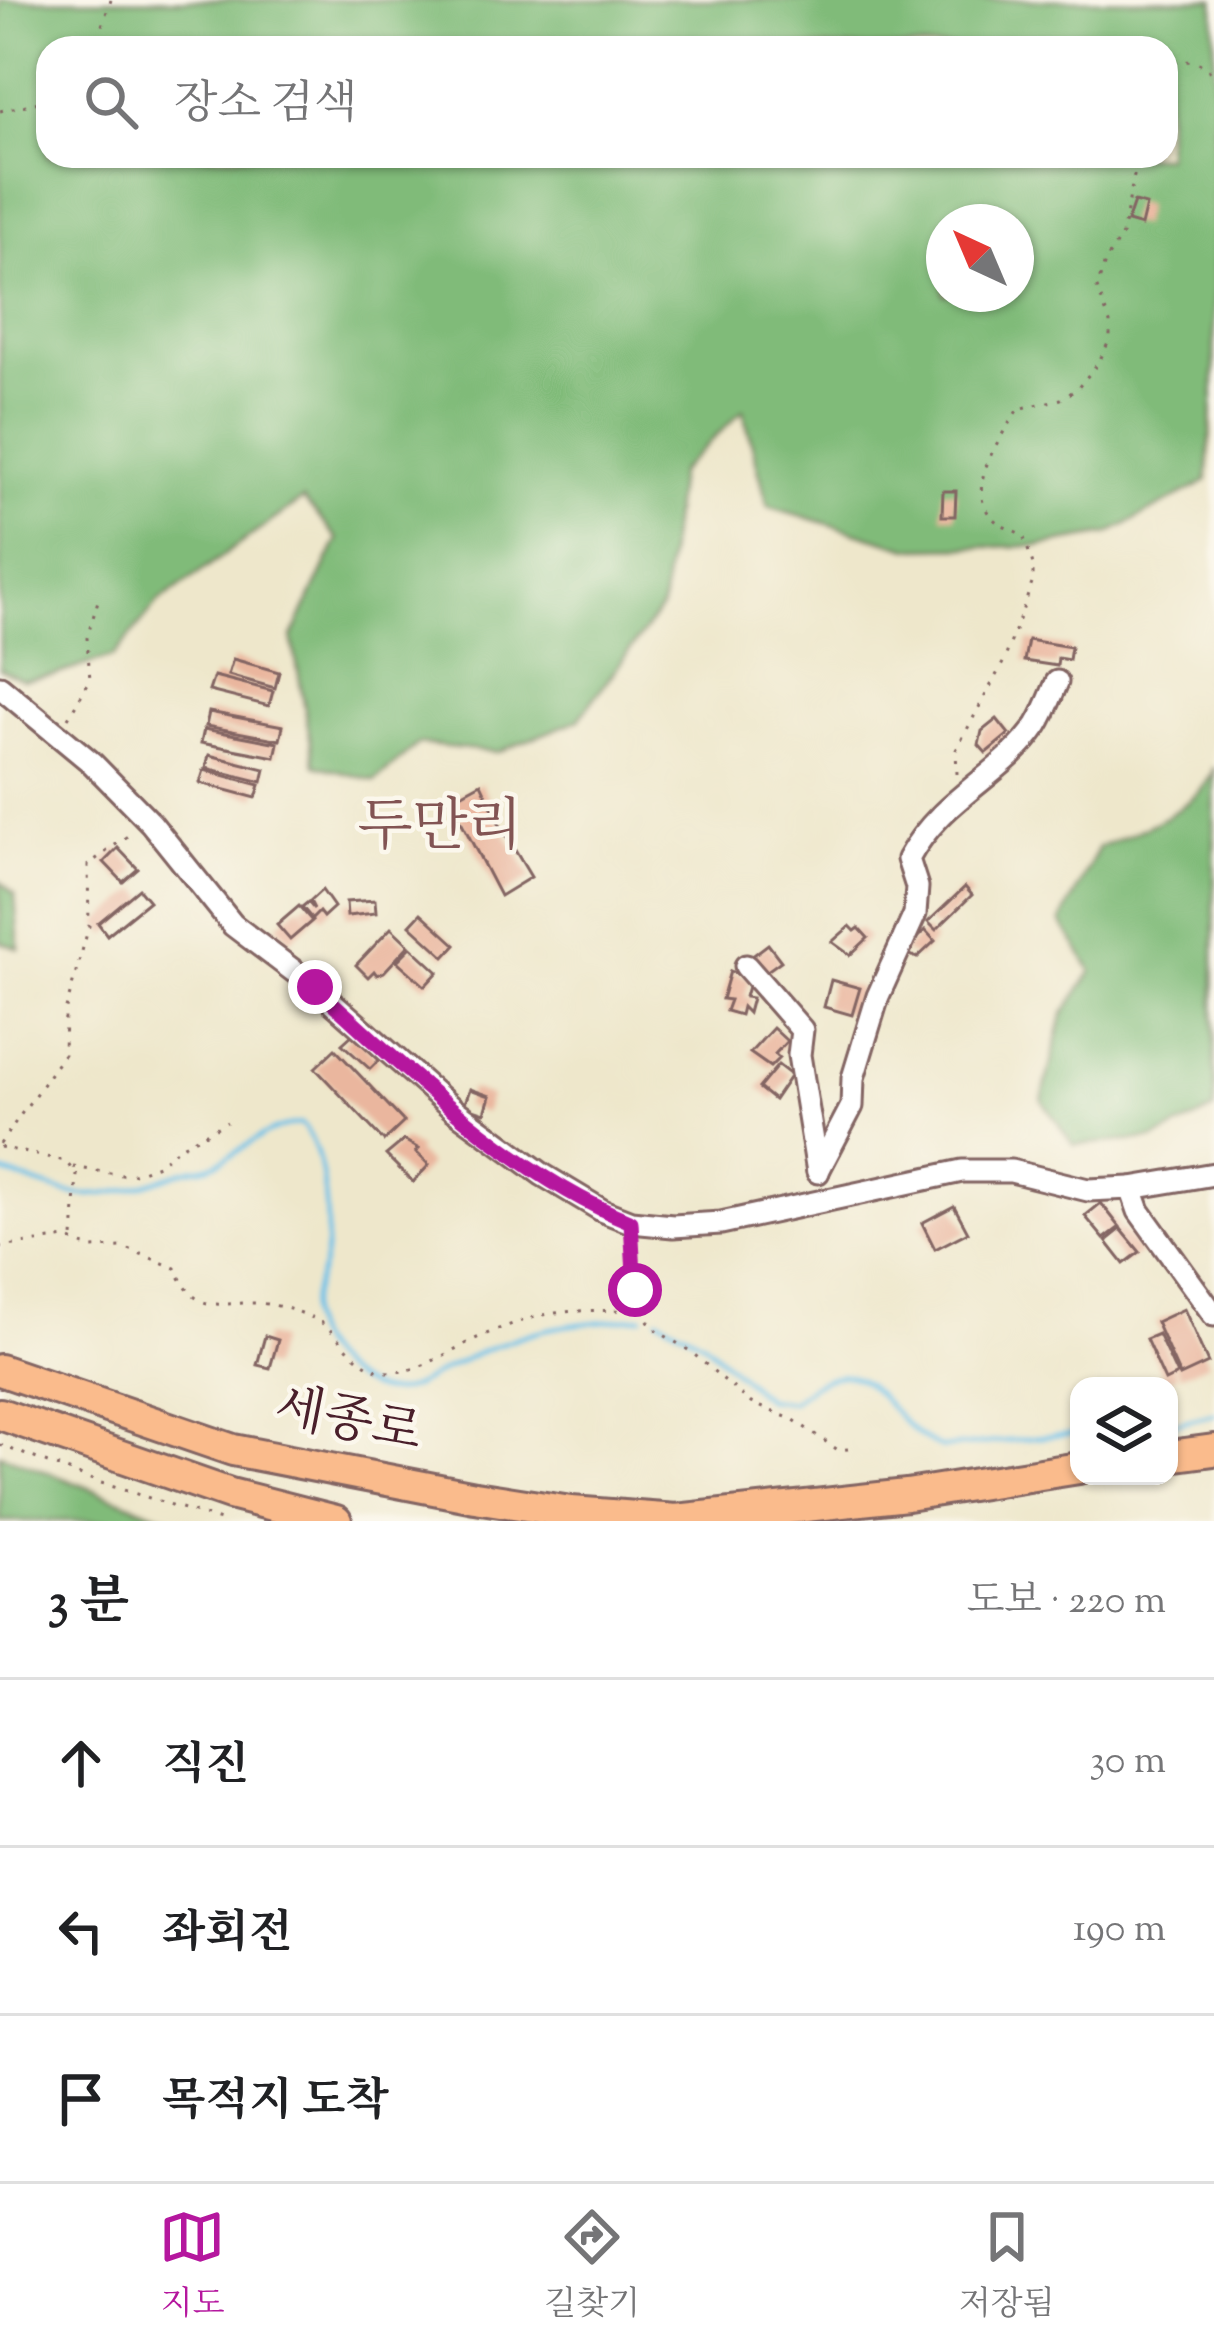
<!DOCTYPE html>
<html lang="ko">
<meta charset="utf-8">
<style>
:root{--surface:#fff;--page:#f2f2f2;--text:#202124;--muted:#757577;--line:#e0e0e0;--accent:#b5179e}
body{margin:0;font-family:"Sorts Mill Goudy","Noto Serif KR",serif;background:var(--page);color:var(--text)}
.controls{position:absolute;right:36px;bottom:36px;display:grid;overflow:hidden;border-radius:24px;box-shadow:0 3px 9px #0004}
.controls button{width:108px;height:108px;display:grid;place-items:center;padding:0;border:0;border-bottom:3px solid var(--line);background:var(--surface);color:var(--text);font:60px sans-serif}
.compass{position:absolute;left:926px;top:204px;width:108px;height:108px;border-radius:50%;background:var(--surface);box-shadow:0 3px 9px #0004;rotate:316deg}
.stop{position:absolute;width:36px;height:36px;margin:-27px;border:9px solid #b5179e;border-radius:50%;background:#fff}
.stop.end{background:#b5179e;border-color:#fff;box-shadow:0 3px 12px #0008}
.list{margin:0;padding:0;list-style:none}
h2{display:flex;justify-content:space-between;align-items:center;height:156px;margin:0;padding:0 48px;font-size:51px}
h2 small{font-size:39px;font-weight:400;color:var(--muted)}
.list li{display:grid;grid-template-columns:78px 1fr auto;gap:36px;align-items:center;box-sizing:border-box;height:168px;padding:0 48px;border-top:3px solid var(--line)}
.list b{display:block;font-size:45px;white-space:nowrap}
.list em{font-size:39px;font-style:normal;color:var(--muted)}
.icon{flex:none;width:66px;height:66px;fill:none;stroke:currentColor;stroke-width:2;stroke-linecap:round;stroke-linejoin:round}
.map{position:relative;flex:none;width:1214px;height:1521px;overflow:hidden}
.search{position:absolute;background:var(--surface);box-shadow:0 3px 9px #0004;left:36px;right:36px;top:36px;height:132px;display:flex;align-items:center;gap:30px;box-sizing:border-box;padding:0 42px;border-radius:36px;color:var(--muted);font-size:45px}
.sheet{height:660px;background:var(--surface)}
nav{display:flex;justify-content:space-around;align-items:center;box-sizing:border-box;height:168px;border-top:3px solid var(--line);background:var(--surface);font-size:33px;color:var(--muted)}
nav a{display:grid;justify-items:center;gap:6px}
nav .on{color:var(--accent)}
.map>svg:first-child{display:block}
</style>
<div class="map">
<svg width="1214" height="1521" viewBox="0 0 1214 1521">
<rect width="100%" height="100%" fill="#fbf7ec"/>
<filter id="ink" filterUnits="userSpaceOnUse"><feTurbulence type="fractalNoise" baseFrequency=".00833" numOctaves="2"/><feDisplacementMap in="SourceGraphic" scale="24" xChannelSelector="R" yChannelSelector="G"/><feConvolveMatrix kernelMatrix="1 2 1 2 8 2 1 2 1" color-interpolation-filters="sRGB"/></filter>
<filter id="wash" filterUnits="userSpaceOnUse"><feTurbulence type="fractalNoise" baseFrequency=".004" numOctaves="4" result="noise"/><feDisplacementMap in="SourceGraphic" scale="48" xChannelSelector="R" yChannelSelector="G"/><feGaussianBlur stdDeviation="2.7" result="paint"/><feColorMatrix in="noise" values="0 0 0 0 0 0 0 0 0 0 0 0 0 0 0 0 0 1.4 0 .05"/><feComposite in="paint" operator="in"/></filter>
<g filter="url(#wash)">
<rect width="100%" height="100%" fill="#eee7cb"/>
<g fill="#80bb79" stroke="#656d52" stroke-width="3" fill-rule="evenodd">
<path d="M 0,0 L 1214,0 L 1214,383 L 1207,481 L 1108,534 L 1038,546 L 909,548 L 768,506 L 743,410 L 678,473 L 662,607 L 578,720 L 498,752 L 418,744 L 375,781 L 315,765 L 292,637 L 338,539 L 303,499 L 159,601 L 114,656 L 55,675 L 23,680 L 0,669 ZM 48,48 L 1166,48 L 1166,156 L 48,156 ZM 944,222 L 1016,222 L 1016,294 L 944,294 Z"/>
<path d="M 1214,767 L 1214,1110 L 1154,1139 L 1073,1145 L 1042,1100 L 1063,1015 L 1092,971 L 1061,922 L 1099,847 C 1134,833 1203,808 1214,767 Z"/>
<path d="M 0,881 L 15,895 L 19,949 L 0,942 Z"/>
<path d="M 0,1454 L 175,1521 L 0,1521 Z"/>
</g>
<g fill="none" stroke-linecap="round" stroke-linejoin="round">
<g stroke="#6bc1e8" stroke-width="4.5">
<path d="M 0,1172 C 30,1179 59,1196 91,1195 C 122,1194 153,1182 181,1172 C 190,1168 200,1169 209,1166 C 243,1154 260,1127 301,1124 C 326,1149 332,1231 323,1264 C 319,1280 307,1301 309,1317 C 312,1352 356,1392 391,1392 C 412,1392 431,1376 449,1367 C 473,1355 499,1343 525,1335 C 562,1323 603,1322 642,1317"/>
<path d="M 658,1318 L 702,1341 L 766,1399 L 792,1402 C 872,1329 878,1426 943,1448 L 1079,1433"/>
<path d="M 1169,1425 L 1214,1414"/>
</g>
</g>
<g id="blocks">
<g fill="#eab69e">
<path d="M 1134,202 L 1146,205 L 1141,226 L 1127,222 Z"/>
<path d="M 943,491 L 956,491 L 955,516 L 942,516 Z"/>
<path d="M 1028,640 L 1071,647 L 1069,660 L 1058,658 L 1057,666 L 1024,661 Z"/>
<path d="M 233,659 L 279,672 L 275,688 L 228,675 Z"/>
<path d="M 214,676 L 273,691 L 269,706 L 209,691 Z"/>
<path d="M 209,712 L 283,726 L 280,740 L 206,726 Z"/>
<path d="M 997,719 L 1009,734 L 986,753 L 979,745 L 982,731 Z"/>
<path d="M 204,729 L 278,743 L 275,757 L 201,743 Z"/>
<path d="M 209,755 L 265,769 L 262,782 L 206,768 Z"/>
<path d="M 204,770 L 260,785 L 256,798 L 200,783 Z"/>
<path d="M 481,783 L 501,827 L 531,877 L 500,896 L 450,800 Z"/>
<path d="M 118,848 L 138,869 L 123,882 L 104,862 Z"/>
<path d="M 965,887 L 972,895 L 936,930 L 928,922 Z"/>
<path d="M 139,889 L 149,901 L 107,935 L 98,923 Z"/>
<path d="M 322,890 L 334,907 L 323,917 L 319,912 L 312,919 L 302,907 L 308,902 L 314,909 L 310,901 Z"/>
<path d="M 375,900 L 376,913 L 347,916 L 346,902 Z"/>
<path d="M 299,906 L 312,921 L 290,940 L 277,925 Z"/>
<path d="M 421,913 L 456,945 L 445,957 L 410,925 Z"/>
<path d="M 850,926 L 855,931 L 859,928 L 868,938 L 850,955 L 832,942 Z"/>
<path d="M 391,928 L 409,945 L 384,972 L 377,975 L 374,971 L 368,977 L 356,965 Z"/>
<path d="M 925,930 L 935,941 L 917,958 L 903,952 Z"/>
<path d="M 768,944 L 781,961 L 763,974 L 751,957 Z"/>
<path d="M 411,947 L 438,972 L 425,986 L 397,961 Z"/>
<path d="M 730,971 L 750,979 L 745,997 L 752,998 L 748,1013 L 742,1007 L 740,1015 L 726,1011 L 730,1000 L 722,999 Z"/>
<path d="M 831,980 L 860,988 L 852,1015 L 824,1007 Z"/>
<path d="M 773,1028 L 787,1041 L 775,1054 L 779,1058 L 770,1067 L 750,1053 Z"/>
<path d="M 353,1034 L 379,1060 L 370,1069 L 342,1044 Z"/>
<path d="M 335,1049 L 404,1122 L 384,1141 L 315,1068 Z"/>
<path d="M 778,1065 L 791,1075 L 774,1100 L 759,1088 Z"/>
<path d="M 470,1089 L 490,1096 L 485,1113 L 464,1106 Z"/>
<path d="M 404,1140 L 419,1149 L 416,1152 L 429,1165 L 413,1182 L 386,1155 Z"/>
<path d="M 1101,1203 L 1120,1227 L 1104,1239 L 1085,1216 Z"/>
<path d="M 954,1206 L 968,1232 L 935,1249 L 922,1223 Z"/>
<path d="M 1121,1229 L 1140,1252 L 1124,1264 L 1106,1241 Z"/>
<path d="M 1184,1309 L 1208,1363 L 1180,1376 L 1156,1322 Z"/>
<path d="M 1158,1334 L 1177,1375 L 1165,1381 L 1146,1339 Z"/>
<path d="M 265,1336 L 278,1340 L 270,1368 L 257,1365 Z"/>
</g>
</g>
</g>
<g filter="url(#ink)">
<use href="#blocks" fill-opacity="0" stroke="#836563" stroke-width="3"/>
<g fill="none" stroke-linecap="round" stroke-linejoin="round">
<defs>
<g id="minor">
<path d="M 0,687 L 92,763 L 151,823 L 233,925 L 315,987 L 453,1109 L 543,1175 L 603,1211 L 631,1222 L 673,1226 L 721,1223 L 962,1171 L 1011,1171 L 1088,1190 L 1131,1188 L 1139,1211 L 1214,1315"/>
<path d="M 746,966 L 802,1030 L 799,1055 L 818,1172"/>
<path d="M 818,1171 L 852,1106 L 853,1078 L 878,996 L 915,914 L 917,887 L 908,859 C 942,796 1002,777 1037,725 C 1045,712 1051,696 1057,682"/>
<path d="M 1131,1188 L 1214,1174"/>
</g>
<g id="highway">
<path d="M 0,1370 L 233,1450 L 475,1497 L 571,1512 L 690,1521"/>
<path d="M 0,1414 L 230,1494 L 336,1521"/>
<path d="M 1169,1456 L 1214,1450"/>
<path d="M 676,1520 L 907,1495 L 1079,1468"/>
</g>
</defs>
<use href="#minor" stroke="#836563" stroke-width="27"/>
<use href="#highway" stroke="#836563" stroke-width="36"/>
<g stroke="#836563" stroke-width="3" stroke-dasharray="3 9" stroke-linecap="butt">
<path d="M 94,48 L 111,0"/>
<path d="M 1166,69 L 1167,65 C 1188,59 1201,58 1214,77"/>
<path d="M 0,111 L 48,100"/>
<path d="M 68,718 L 90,680 L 87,638 L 100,594"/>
<path d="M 957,774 L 956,750 L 1004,661 L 1033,581 L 1033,564 L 1023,535 C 1016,531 1004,528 997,522 C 959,492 1000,439 1018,409 L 1061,399 L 1077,389 L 1099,362 L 1110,339 L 1110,323 L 1097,288 L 1105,262 L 1122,235 L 1138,156"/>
<path d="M 0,1144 L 64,1054 L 65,1012 L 89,926 L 88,865 L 133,832"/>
<path d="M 0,1147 L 65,1161 L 77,1175 L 73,1238"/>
<path d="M 73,1167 L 128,1176 L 158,1165 L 180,1147 L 227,1122"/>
<path d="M 0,1247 L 66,1238 L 89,1248 L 124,1247 L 175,1268 C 198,1316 212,1302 257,1303 C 275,1304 295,1310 311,1317 C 342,1330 353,1373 393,1372 C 421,1371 444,1354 469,1342 C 491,1331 516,1322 539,1316 C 573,1308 606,1312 640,1309 L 632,1238"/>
<path d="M 641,1310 L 654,1329 L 690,1351 L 751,1403 L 794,1420 L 838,1450 L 848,1449"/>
<path d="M 0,1445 L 98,1482 L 223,1521"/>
</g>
<use href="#minor" stroke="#fff" stroke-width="21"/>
<use href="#highway" stroke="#fabb8c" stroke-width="30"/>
</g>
</g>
<g fill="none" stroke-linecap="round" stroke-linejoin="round" filter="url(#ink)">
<path stroke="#b5179e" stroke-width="15" d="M 315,987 C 408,1071 513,1175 631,1222 L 635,1290"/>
</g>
<g text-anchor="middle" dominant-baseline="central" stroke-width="9" stroke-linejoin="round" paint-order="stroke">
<g font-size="51" fill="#4a1f2b" stroke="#fbf7ec">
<text transform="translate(348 1423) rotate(11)">세종로</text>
</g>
<g font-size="57" fill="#825453" stroke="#fbf7ec">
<text x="440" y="830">두만리</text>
</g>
</g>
</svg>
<div class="controls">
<button><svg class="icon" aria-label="layers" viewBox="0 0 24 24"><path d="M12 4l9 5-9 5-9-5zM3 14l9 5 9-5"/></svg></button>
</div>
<svg class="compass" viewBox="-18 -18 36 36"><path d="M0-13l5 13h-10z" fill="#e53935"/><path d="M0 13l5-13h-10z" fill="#757577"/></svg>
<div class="stop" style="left:635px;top:1290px"></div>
<div class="stop end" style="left:315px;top:987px"></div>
<div class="search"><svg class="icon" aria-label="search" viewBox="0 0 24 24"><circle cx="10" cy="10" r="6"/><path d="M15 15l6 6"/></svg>장소 검색</div>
</div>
<section class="sheet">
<h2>3 분<small>도보 · 220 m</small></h2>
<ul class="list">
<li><svg class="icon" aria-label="ahead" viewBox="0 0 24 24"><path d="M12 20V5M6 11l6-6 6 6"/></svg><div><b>직진</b></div><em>30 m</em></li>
<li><svg class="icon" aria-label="left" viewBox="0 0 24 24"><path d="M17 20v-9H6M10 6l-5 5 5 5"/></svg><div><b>좌회전</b></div><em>190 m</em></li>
<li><svg class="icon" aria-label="arrive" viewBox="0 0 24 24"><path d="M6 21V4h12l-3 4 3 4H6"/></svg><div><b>목적지 도착</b></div></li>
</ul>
</section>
<nav>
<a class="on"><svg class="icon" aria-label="map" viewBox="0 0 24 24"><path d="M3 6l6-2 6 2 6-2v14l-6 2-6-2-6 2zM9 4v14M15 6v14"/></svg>지도</a>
<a><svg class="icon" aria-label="directions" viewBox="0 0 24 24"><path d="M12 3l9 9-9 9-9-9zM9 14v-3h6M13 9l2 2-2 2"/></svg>길찾기</a>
<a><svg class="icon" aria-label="saved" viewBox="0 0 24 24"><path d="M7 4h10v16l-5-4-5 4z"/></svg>저장됨</a>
</nav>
